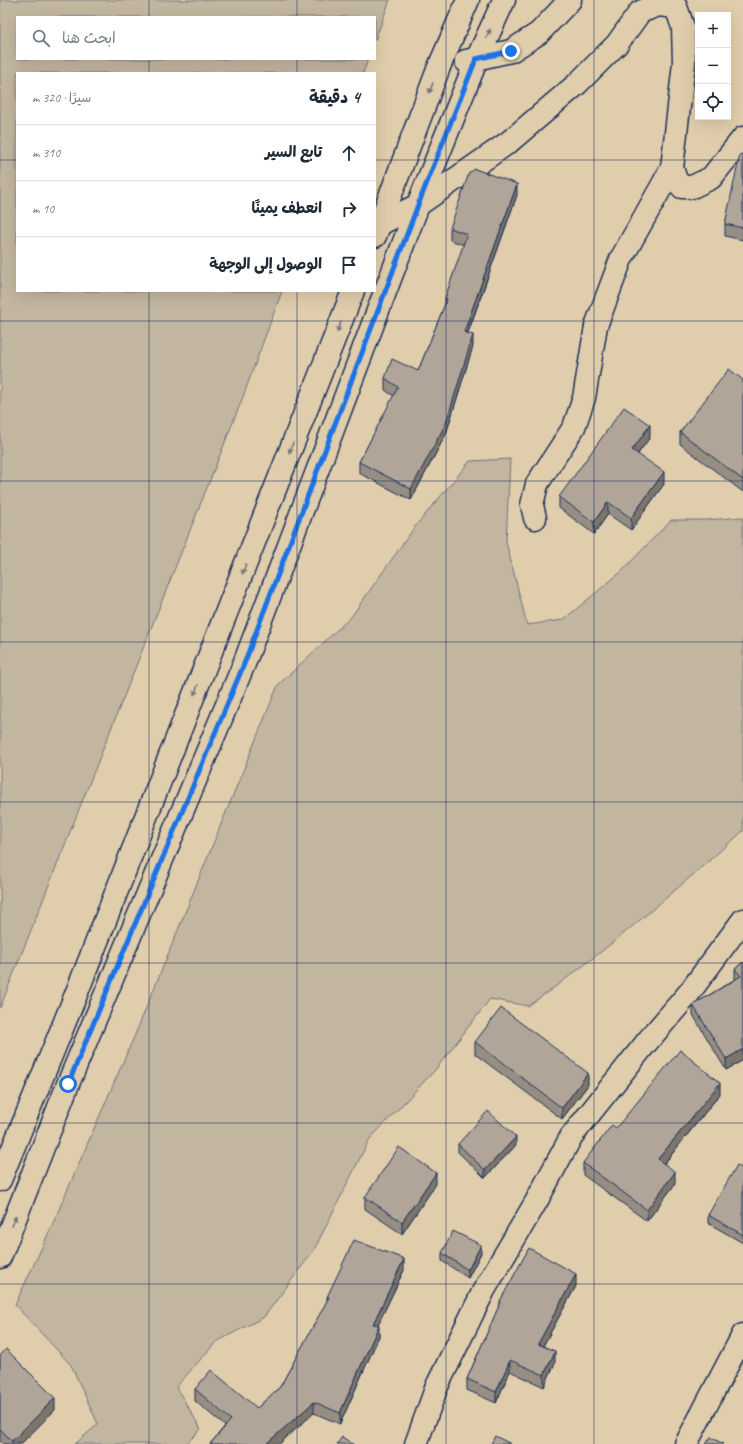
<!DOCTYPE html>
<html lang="ar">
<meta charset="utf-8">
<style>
:root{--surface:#fff;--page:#f2f2f3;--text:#1f2937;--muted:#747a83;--line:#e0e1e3}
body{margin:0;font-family:Caveat,"Playpen Sans Arabic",sans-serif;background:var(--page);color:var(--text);direction:rtl}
.controls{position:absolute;right:12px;top:12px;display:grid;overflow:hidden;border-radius:0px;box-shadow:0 4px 16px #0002}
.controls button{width:36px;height:36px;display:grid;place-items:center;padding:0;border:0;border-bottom:1px solid var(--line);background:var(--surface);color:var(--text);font:20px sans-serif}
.stop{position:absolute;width:12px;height:12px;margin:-9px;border:3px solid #1a73e8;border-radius:50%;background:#fff}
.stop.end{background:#1a73e8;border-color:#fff;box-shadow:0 1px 4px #0008}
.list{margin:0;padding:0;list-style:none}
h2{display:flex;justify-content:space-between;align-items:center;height:52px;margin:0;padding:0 16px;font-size:17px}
h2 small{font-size:13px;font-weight:400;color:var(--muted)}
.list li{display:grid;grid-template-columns:26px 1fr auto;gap:12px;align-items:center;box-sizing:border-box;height:56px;padding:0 16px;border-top:1px solid var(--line)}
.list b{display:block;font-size:15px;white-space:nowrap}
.list em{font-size:13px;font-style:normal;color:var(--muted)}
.icon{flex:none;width:22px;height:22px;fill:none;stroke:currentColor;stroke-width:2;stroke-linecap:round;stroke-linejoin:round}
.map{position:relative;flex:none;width:743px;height:1444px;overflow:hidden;direction:ltr}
.search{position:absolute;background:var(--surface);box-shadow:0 4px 16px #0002;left:16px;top:16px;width:360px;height:44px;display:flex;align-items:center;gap:10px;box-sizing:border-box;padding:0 14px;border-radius:0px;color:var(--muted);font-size:15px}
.panel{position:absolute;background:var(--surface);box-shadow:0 4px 16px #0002;left:16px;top:72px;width:360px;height:220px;border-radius:0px;direction:rtl}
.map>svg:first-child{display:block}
</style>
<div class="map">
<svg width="743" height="1444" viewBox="0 0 743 1444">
<rect width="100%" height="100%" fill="#e0cdab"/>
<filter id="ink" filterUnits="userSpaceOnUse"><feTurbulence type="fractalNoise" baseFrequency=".025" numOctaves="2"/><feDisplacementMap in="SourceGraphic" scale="8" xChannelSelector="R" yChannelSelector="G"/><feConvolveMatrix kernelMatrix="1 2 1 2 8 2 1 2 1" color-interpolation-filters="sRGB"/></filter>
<g filter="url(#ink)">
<g fill="#c3b6a0" stroke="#6f727f">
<path d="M 0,0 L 390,0 L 375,40 L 375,17 L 17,17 L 17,59 L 368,59 L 363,73 L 17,73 L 17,291 L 282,291 L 241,402 L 0,1008 Z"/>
<path d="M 510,459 L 506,542 L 527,625 L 563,620 L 621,572 L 671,520 L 707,520 L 743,517 L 743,831 C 673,892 604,954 528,1006 L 490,999 L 436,1069 L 369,1140 L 314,1250 L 264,1317 L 216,1342 L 176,1387 L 201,1429 L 186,1444 L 75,1444 L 98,1424 L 71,1365 L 15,1305 L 50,1230 L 140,1023 L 278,685 L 351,617 L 414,528 L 470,461 Z"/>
</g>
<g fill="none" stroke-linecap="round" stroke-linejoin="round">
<defs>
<g id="street">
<path d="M 380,224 L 418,205 L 509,142 L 577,84 L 617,44 L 640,12 L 658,5 L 676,7 L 683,27 L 684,63 L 672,168 L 676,180 L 682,187 L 692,187 L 711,178 L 743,138"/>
<path d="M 535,518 L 532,505 L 537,484 L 574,427 L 584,398 L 596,326 L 621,259 L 672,168"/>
<path d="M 416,1444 L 437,1386 L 484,1290 L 536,1202 L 571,1137 L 646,1043 L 689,993 L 743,920"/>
</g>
<g id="secondary">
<path d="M 466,61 L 511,51 L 539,33 L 570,0"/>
<path d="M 375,236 L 439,67 L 468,0"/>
<path d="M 0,1180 L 77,992 L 353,291"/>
<path d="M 0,1257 L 68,1084 L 244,664 L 418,205 L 477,59 L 504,0"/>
<path d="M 686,1444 L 743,1335"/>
</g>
</defs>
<use href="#street" stroke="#1b2f5e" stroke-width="25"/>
<use href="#secondary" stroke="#1b2f5e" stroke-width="25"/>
<use href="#street" stroke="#e0cdab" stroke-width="22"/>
<use href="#secondary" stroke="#e0cdab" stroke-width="22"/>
</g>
<g fill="#978e83" stroke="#1b2f5e">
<path d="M 743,155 L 743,240 L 725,236 L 725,224 Z"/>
<path d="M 517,195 L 468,333 L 473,346 L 446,434 L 411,500 L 359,473 L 359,462 L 394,396 L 385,390 L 385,378 L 418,371 L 445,304 L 445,298 L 464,245 L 450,240 L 450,228 Z"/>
<path d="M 743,380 L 743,492 L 680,444 L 680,432 Z"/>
<path d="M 650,437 L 638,454 L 664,484 L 631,530 L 608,514 L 594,534 L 559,508 L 559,497 Z"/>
<path d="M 743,962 L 743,1060 L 726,1070 L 693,1015 L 693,1005 L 735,979 L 735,969 Z"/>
<path d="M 475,1042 L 588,1085 L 562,1119 L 475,1054 Z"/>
<path d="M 720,1094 L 664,1164 L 675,1184 L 647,1221 L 583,1175 L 583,1163 L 616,1128 Z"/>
<path d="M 458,1144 L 516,1145 L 485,1178 L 458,1152 Z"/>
<path d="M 743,1169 L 743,1243 L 708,1223 L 708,1215 Z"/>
<path d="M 436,1184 L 402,1234 L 365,1209 L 365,1197 Z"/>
<path d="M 442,1253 L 481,1253 L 468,1278 L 442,1261 Z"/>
<path d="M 404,1270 L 378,1324 L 379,1336 L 340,1424 L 314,1413 L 279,1444 L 210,1444 L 225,1426 L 195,1401 L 195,1389 L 257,1408 L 280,1387 L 327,1302 L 327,1297 Z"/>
<path d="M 576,1286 L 543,1346 L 555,1363 L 544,1387 L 510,1371 L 496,1403 L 467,1390 L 467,1379 L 500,1304 L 500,1301 Z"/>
<path d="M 0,1356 L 55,1410 L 21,1444 L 3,1444 L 0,1441 Z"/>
</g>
<g fill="#7b746a" stroke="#1b2f5e">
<path d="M 517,184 L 517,195 L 464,343 L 464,332 Z"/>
<path d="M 473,335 L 473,346 L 446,434 L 411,500 L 411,489 Z"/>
<path d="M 650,425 L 650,437 L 632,462 L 632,450 Z"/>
<path d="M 664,472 L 664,484 L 631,530 L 631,518 Z"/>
<path d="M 608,502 L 608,514 L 594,534 L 594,522 Z"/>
<path d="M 743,1049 L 743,1060 L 726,1070 L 726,1059 Z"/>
<path d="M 588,1073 L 588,1085 L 562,1119 L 562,1108 Z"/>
<path d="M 720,1083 L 720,1094 L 658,1171 L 658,1159 Z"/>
<path d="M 516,1137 L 516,1145 L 485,1178 L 485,1170 Z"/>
<path d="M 675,1172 L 675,1184 L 647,1221 L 647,1210 Z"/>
<path d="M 436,1173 L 436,1184 L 402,1234 L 402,1222 Z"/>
<path d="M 481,1245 L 481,1253 L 468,1278 L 468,1270 Z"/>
<path d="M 404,1259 L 404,1270 L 373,1335 L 373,1324 Z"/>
<path d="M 576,1274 L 576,1286 L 538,1355 L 538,1344 Z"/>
<path d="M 379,1325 L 379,1336 L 340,1424 L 340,1413 Z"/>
<path d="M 555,1351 L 555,1363 L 544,1387 L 544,1375 Z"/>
<path d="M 510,1360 L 510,1371 L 496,1403 L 496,1392 Z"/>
<path d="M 55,1398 L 55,1410 L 21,1444 L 12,1444 L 12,1441 Z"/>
<path d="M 314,1402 L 314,1413 L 279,1444 L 266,1444 Z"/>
</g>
<g fill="#b0a598" stroke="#1b2f5e">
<path d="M 740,154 L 743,155 L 743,228 L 725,224 Z"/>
<path d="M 475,169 L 517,184 L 464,332 L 473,335 L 446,423 L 411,489 L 359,462 L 398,387 L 385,378 L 392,359 L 418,371 L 447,299 L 445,298 L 467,234 L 450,228 L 469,173 Z"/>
<path d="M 729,369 L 743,380 L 743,480 L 680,432 Z"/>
<path d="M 624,407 L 650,425 L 632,450 L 664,472 L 631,518 L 608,502 L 594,522 L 559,497 Z"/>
<path d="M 743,962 L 743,1049 L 726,1059 L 693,1005 L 741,976 L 735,969 Z"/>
<path d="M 501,1008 L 588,1073 L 562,1108 L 475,1042 Z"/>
<path d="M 680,1050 L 720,1083 L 658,1159 L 675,1172 L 647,1210 L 583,1163 L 612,1125 L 616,1128 Z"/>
<path d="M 488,1111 L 516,1137 L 485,1170 L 458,1144 Z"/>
<path d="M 399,1147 L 436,1173 L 402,1222 L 365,1197 Z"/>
<path d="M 737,1165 L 743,1169 L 743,1235 L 708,1215 Z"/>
<path d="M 453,1231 L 481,1245 L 468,1270 L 442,1253 Z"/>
<path d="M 354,1240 L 404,1259 L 373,1324 L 379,1325 L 340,1413 L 314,1402 L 266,1444 L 210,1444 L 231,1420 L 195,1389 L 211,1370 L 257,1408 L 280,1387 L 329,1297 L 327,1297 Z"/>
<path d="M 529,1248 L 576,1274 L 538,1344 L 555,1351 L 544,1375 L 510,1360 L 496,1392 L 467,1379 L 501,1301 L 500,1301 Z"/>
<path d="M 6,1349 L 55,1398 L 12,1441 L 0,1429 L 0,1356 Z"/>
<path d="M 495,1436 L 511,1444 L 491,1444 Z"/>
<path d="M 342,1437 L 353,1444 L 337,1444 Z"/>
<path d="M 711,1437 L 723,1444 L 706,1444 Z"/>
</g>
<defs><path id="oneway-solid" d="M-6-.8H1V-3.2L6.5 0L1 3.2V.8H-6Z"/></defs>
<g fill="#747681">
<use href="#oneway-solid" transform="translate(488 34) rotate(-65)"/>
<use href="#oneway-solid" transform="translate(431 88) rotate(111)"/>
<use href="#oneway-solid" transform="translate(339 327) rotate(111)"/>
<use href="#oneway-solid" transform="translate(291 448) rotate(111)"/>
<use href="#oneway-solid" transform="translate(244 569) rotate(111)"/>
<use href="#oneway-solid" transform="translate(196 690) rotate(111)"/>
<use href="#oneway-solid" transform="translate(14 1221) rotate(-69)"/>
</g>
</g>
<g fill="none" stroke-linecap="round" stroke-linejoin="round" filter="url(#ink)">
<path stroke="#1a73e8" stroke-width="5" d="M 68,1084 L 244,664 L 418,205 L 476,59 L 511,51"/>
</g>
<path fill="none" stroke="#1b2f5e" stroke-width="1" stroke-opacity="0.55" d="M 149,0 L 149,17M 297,0 L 297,17M 446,0 L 446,1444M 594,0 L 594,1444M 149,59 L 149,73M 297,59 L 297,73M 0,160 L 17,160M 375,160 L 743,160M 149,291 L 149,1444M 297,291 L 297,1444M 0,321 L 743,321M 0,481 L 743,481M 0,642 L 743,642M 0,802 L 743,802M 0,963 L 743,963M 0,1123 L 743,1123M 0,1284 L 743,1284"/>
</svg>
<div class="controls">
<button>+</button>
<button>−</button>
<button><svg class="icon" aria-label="locate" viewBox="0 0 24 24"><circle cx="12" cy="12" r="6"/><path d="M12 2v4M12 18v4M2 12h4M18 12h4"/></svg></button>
</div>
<div class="stop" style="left:68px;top:1084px"></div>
<div class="stop end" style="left:511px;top:51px"></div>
<div class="search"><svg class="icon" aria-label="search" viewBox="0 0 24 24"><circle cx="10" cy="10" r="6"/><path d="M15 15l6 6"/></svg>ابحث هنا</div>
<section class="panel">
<h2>4 دقيقة<small>سيرًا · 320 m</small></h2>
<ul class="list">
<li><svg class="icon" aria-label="ahead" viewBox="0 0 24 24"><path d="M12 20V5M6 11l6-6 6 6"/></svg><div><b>تابع السير</b></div><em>310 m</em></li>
<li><svg class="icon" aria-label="right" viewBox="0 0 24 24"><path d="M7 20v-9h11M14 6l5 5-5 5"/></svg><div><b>انعطف يمينًا</b></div><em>10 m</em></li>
<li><svg class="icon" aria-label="arrive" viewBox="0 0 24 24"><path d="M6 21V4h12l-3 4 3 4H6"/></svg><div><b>الوصول إلى الوجهة</b></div></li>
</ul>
</section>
</div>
